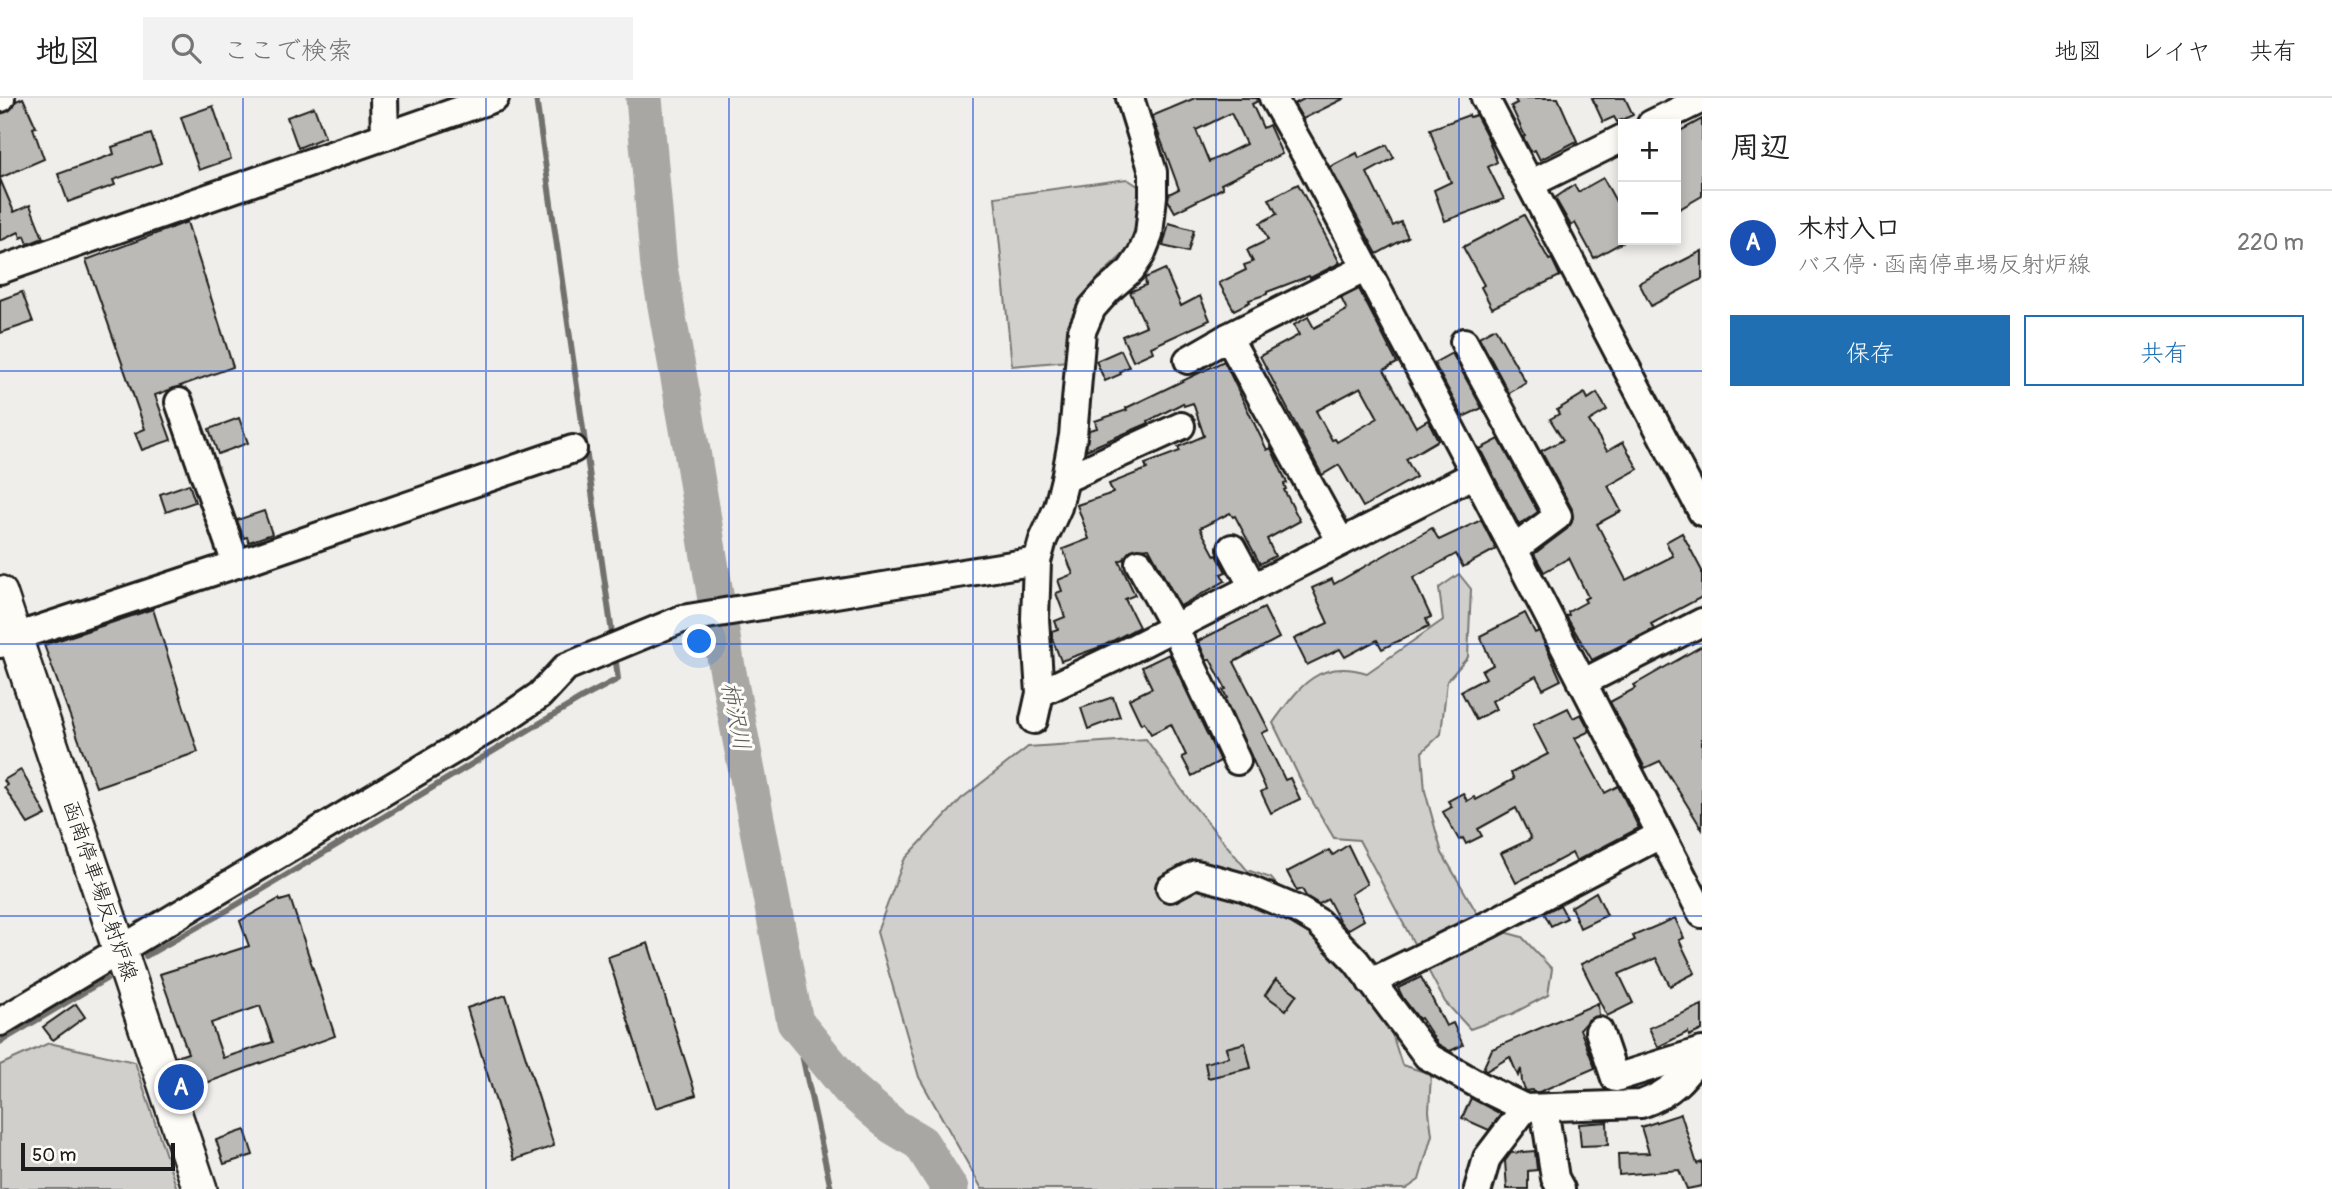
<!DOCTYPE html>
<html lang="ja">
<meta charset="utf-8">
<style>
:root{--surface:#fff;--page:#f2f2f2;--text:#222;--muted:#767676;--line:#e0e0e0;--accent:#1f6fb2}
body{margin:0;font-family:Pangolin,"Klee One",sans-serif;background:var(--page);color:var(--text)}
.controls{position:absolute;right:21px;top:21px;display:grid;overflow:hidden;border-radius:0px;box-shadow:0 4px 10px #0003}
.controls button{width:63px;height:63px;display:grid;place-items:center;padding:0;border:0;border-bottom:2px solid var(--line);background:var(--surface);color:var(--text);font:35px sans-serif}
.scale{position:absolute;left:21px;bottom:18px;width:154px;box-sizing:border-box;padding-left:7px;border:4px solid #1c1c1c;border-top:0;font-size:19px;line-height:24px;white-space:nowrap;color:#1c1c1c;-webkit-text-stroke:5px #fdfcf7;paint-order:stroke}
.you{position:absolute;left:700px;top:544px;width:24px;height:24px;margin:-18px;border:5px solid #fff;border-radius:50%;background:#1a73e8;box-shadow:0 0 0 10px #1a73e833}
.badge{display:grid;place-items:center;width:46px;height:46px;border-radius:50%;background:var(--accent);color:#fff;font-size:23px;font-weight:700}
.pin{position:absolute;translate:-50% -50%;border:4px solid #fff;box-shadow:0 2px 7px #0006}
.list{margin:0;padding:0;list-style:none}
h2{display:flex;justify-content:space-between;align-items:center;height:91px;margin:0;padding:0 28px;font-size:30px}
h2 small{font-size:23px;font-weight:400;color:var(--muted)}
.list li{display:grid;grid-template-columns:46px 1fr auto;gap:21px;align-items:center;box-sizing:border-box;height:105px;padding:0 28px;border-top:2px solid var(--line)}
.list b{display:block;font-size:26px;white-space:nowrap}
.list p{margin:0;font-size:23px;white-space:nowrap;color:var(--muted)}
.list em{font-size:23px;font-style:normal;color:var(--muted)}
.actions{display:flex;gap:14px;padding:21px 28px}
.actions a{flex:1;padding:16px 0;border:2px solid var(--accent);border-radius:0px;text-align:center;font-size:24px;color:var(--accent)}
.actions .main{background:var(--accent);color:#fff}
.icon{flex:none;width:38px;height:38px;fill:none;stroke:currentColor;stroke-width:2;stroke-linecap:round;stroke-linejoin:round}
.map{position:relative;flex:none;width:1702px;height:1091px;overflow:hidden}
header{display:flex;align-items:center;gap:42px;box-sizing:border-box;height:98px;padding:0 35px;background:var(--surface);border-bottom:2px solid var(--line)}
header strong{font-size:33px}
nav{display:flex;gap:38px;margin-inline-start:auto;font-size:24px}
.search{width:490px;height:63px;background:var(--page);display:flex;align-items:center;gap:18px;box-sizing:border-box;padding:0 24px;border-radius:0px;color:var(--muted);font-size:26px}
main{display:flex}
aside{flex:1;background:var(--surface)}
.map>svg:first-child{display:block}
</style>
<header>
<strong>地図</strong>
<div class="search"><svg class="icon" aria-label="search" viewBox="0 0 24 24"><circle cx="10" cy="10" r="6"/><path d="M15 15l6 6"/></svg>ここで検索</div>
<nav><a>地図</a><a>レイヤ</a><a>共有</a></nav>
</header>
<main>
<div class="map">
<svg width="1702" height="1091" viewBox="0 0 1702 1091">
<rect width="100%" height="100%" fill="#f0eeea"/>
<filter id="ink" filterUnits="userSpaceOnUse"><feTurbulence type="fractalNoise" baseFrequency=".0143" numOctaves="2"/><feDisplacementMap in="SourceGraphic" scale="14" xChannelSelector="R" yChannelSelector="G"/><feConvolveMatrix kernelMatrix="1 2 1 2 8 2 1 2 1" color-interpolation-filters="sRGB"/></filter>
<g filter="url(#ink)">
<g fill="#d0cfcc" stroke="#767674" stroke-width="2">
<path d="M 1127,81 L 1138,88 L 1140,115 L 1128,152 L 1099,179 L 1072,223 L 1069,263 L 1012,268 L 995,99 Z"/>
<path d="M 1459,476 L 1471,491 L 1468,559 L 1447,583 L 1441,636 L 1422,654 L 1425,693 L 1442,755 L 1485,829 L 1522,839 L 1552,871 L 1548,897 L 1512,916 L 1470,931 L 1445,904 L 1359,742 L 1334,740 L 1305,691 L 1273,625 C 1299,589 1318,560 1367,575 L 1443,522 L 1439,490 Z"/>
<path d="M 1146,641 L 1189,702 L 1247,772 L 1271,780 L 1386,917 L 1402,967 L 1431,976 L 1429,1013 L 1432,1037 L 1419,1082 L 1406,1091 L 1134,1091 L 1118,1089 L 1113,1091 L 982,1091 L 919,979 L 877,834 L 904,762 L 961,701 L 1028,649 Z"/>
<path d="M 49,945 L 135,964 L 177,1091 L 0,1091 L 0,967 Z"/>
</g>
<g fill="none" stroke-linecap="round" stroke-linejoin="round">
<g stroke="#706f6d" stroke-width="6">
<path d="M 536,0 L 613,542"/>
<path d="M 146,858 L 228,812 L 582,600 L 618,581 L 615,556"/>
<path d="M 795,924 L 831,1091"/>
<path d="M 0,944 L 106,881"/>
</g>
<path stroke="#a8a7a3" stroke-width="37" d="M 644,0 L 659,169 L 692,353 L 726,564 L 795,924 L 849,990 L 893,1028 L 921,1045 L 950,1091"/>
</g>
<g fill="#bbbab6" stroke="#1c1c1c" stroke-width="2" fill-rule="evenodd">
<path d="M 23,0 L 36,29 L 33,30 L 44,61 L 0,80 L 0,16 L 9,13 L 16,3 Z"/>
<path d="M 1195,0 L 1257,0 L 1258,3 L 1252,6 L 1263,30 L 1269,27 L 1282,56 L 1221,86 L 1223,90 L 1175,114 L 1168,102 L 1169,96 L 1179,91 L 1152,18 ZM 1231,15 L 1246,46 L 1209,64 L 1196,32 Z"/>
<path d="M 1306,0 L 1345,0 L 1303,21 L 1294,6 Z"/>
<path d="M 1514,0 L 1558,0 L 1577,43 L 1540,62 L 1535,52 L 1531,54 L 1523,39 L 1525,38 L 1511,8 L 1517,5 Z"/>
<path d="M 1592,0 L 1625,0 L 1633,17 L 1617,24 L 1614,19 L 1603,24 Z"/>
<path d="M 213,8 L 231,61 L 199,72 L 181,19 Z"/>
<path d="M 314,9 L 325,39 L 298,50 L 287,19 Z"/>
<path d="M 1469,17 L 1470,19 L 1476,17 L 1487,38 L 1497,64 L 1488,69 L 1504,101 L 1445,123 L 1434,92 L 1451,84 L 1436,50 L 1430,31 Z"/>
<path d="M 1702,21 L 1702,98 L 1676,113 L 1676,35 Z"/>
<path d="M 151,36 L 161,65 L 113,82 L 115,87 L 68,104 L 58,76 L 114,56 L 112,49 Z"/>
<path d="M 1387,47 L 1394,60 L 1367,75 L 1393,128 L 1401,124 L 1408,139 L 1377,156 L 1330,69 L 1357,55 L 1359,60 Z"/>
<path d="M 1603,80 L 1623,116 L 1623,144 L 1594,160 L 1575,125 L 1571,128 L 1555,100 L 1574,87 L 1578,94 Z"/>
<path d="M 0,81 L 14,114 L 30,107 L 43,140 L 28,146 L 25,138 L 21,140 L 19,134 L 0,143 Z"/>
<path d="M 1298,86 L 1340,165 L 1310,180 L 1309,178 L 1267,194 L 1267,196 L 1249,202 L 1250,204 L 1234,212 L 1219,185 L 1246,172 L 1244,167 L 1253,164 L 1247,152 L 1268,142 L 1260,125 L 1277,116 L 1269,101 Z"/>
<path d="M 1524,117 L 1549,162 L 1552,161 L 1560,178 L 1492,210 L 1481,189 L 1484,187 L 1463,149 Z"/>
<path d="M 187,124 L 233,269 L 155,297 L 171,342 L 142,352 L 135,335 L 145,331 L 86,162 Z"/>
<path d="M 1169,125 L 1194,132 L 1188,154 L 1163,148 Z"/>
<path d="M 1702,153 L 1702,181 L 1651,208 L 1639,185 Z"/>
<path d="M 1165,171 L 1181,208 L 1200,198 L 1210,222 L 1151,249 L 1153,254 L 1133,263 L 1122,238 L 1146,228 L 1130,194 L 1146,187 L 1145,180 Z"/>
<path d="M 1359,191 L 1397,265 L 1384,272 L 1416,329 L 1428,322 L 1438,342 L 1406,361 L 1416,379 L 1363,409 L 1339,367 L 1322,377 L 1260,258 L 1299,237 L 1294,227 L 1308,219 L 1314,230 L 1347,212 L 1341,200 ZM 1361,289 L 1378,320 L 1337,344 L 1335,341 L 1332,342 L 1316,313 Z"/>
<path d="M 22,194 L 33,224 L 0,235 L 0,202 Z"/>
<path d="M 1495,230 L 1526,285 L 1509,295 L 1479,239 Z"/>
<path d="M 1121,252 L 1129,269 L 1120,273 L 1121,276 L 1105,283 L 1096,263 Z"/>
<path d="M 1452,255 L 1482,310 L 1463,319 L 1434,265 Z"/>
<path d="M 1224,263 L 1267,352 L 1271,350 L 1287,385 L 1284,386 L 1286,391 L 1284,392 L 1300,423 L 1267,441 L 1275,458 L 1260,466 L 1235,418 L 1233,419 L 1230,415 L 1200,430 L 1215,458 L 1217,457 L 1226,474 L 1221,476 L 1225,483 L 1180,508 L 1149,450 L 1131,452 L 1124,461 L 1119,463 L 1135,497 L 1125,501 L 1139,529 L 1103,548 L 1061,563 L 1052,540 L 1052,533 L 1058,531 L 1055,523 L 1065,519 L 1056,495 L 1062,493 L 1058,482 L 1073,476 L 1063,451 L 1089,441 L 1077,407 L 1113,395 L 1109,386 L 1147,371 L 1145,366 L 1180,353 L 1178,349 L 1204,338 L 1193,305 L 1184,308 L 1183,305 L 1148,323 L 1149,325 L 1086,352 L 1089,332 L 1097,330 L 1095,323 L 1127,312 L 1126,310 Z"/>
<path d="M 1585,295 L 1588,301 L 1597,295 L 1607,312 L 1589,323 L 1607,353 L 1623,344 L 1638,371 L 1608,388 L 1621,413 L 1597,426 L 1626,482 L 1673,458 L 1666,444 L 1682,435 L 1702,473 L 1702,499 L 1651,526 L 1654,531 L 1592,562 L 1566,518 L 1569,517 L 1568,514 L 1586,504 L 1584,501 L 1588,499 L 1569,460 L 1544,474 L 1534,456 L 1567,431 L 1572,424 L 1572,411 L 1541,353 L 1563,342 L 1550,321 L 1559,316 L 1557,312 Z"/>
<path d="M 239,320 L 248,345 L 218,356 L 209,331 Z"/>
<path d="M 1499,341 L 1538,414 L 1519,427 L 1480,351 Z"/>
<path d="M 189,386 L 195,404 L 166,414 L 160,396 Z"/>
<path d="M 264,413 L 272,436 L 249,444 L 247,439 L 244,440 L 237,422 Z"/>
<path d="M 1481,422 L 1496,451 L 1463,469 L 1456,456 L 1413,480 L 1431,519 L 1426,521 L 1429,528 L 1382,551 L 1377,542 L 1345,559 L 1340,551 L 1307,567 L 1294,541 L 1328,525 L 1312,490 L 1332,481 L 1334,486 L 1432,430 L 1439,442 Z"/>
<path d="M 1264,510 L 1279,540 L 1234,564 L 1269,632 L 1262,635 L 1285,682 L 1290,680 L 1300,701 L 1271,715 L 1261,694 L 1266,691 L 1225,601 L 1227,600 L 1223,592 L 1226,591 L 1210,561 L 1207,563 L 1198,543 Z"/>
<path d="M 153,511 L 198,654 L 96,689 L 44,547 Z"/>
<path d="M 1525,515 L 1535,535 L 1539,533 L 1561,582 L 1543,591 L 1536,578 L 1492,603 L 1496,611 L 1476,622 L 1461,593 L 1486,580 L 1482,573 L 1493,567 L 1480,538 Z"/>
<path d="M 1702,548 L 1702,731 L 1660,663 L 1645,670 L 1610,604 L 1636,590 L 1634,587 Z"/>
<path d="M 1169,556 L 1220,663 L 1192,678 L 1182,659 L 1186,657 L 1171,626 L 1151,636 L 1144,624 L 1141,626 L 1129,601 L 1152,590 L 1142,569 Z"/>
<path d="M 1113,599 L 1120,619 L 1088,631 L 1081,610 Z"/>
<path d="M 1568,610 L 1573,620 L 1581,616 L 1590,633 L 1575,640 L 1605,695 L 1618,688 L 1639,730 L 1576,763 L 1572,755 L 1516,785 L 1501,755 L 1531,741 L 1516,710 L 1478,731 L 1482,738 L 1466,746 L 1463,740 L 1459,742 L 1443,714 L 1452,709 L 1448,703 L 1463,695 L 1467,703 L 1474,699 L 1476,702 L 1514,681 L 1511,675 L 1548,656 L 1533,627 Z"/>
<path d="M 21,672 L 46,717 L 28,726 L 4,689 L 7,687 L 4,682 Z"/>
<path d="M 1348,747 L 1367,786 L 1351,796 L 1364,822 L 1347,832 L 1340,824 L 1328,801 L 1319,806 L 1306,798 L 1302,791 L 1297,793 L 1287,774 L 1329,752 L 1333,757 Z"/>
<path d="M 1596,794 L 1607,817 L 1580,830 L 1571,809 Z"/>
<path d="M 290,800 L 335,938 L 187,992 L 176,959 L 188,955 L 160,876 L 249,848 L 240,823 L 279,801 L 280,803 ZM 260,908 L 273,944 L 223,960 L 211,925 Z"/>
<path d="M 1560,807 L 1567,820 L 1551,828 L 1544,815 Z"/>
<path d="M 1675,820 L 1684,840 L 1679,842 L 1695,875 L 1670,888 L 1656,860 L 1619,876 L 1633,905 L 1607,918 L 1581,866 L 1635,842 L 1633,838 Z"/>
<path d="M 648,845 L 696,997 L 656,1010 L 608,859 Z"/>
<path d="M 1421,879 L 1446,928 L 1453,925 L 1463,947 L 1450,953 L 1438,946 L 1421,920 L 1419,921 L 1403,900 L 1398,890 Z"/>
<path d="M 1276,881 L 1297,896 L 1286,912 L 1265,897 Z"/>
<path d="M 506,897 L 554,1048 L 514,1062 L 467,910 Z"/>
<path d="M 1598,905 L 1599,918 L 1588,922 L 1580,931 L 1595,970 L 1539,994 L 1533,994 L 1532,992 L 1526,993 L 1522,985 L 1521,971 L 1518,978 L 1510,959 L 1486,973 L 1483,971 L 1492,951 Z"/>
<path d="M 76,906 L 85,919 L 53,942 L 43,929 Z"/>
<path d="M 1702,907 L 1702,932 L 1689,938 L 1688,934 L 1658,949 L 1649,930 Z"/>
<path d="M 1245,945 L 1251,970 L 1208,980 L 1205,965 L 1229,959 L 1226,950 Z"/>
<path d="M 1471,1000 L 1501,1016 L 1489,1032 L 1462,1020 Z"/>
<path d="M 1681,1016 L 1697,1066 L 1702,1064 L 1702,1088 L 1687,1091 L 1679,1072 L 1619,1077 L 1618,1056 L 1649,1055 L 1641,1029 Z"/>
<path d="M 1607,1024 L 1608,1047 L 1581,1048 L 1579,1026 Z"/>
<path d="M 245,1032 L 253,1057 L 224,1066 L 216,1042 Z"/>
<path d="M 1535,1053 L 1537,1072 L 1528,1073 L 1528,1091 L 1507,1091 L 1505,1063 L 1511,1055 Z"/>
</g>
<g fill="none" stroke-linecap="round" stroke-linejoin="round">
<defs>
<g id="minor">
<path d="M 0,0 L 1,0"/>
<path d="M 384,0 L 385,38"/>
<path d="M 1273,0 L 1313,70 L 1475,376 L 1702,816"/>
<path d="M 1485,0 L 1702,414"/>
<path d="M 1651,26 L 1702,1"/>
<path d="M 1530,86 L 1623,40"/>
<path d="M 0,172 L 495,0"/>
<path d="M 1228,239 L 1341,444"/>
<path d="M 1464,244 L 1558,418 L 1514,451"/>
<path d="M 1188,262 L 1228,239 L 1366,170"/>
<path d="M 179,304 L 236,466"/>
<path d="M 1065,381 L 1181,328"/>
<path d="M 1232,450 L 1253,489"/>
<path d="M 1139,465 L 1174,529 L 1237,663"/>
<path d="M 0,546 L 15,539 L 255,460 L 573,351"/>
<path d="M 1582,585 L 1702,524"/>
<path d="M 1040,595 L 1114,560 L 1475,376"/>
<path d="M 1034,622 L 1040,595 L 1035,521 L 1037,463 L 1043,442 L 1058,409 L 1065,381 L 1073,338 L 1082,233 L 1092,210 L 1108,192 L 1131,172 L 1141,157 L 1149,137 L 1153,98 L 1153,74 L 1130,0"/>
<path d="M 1170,790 L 1196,776 L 1243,789 L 1298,812 L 1318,824 L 1356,863 L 1427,958 L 1488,992 L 1525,1010 L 1641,1006 C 1672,995 1684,980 1702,955"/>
<path d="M 1371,884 L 1490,826 L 1660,737"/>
<path d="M 0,924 L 505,621 L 540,597 L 566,569 L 682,521 L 1037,463"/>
<path d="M 1599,933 L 1615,980 L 1702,953"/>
<path d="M 1544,1010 L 1555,1080 L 1561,1091"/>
<path d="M 1478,1091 L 1487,1060 L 1525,1010"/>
</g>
<path id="major" d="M 0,495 L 200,1091"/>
</defs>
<use href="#minor" stroke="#1c1c1c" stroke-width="32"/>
<use href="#major" stroke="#1c1c1c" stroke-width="38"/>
<use href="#minor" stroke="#fdfcf7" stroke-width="26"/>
<use href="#major" stroke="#fdfcf7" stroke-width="33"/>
</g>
</g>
<path fill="none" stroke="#1d4ed8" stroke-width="2" stroke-opacity="0.55" d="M 243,0 L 243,1091M 486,0 L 486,1091M 729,0 L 729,1091M 973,0 L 973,1091M 1216,0 L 1216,1091M 1459,0 L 1459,1091M 0,273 L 1702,273M 0,546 L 1702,546M 0,818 L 1702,818"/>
<g text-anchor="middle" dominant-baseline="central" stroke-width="6" stroke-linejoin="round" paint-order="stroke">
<g font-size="21" fill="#1c1c1c" stroke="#fdfcf7">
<text transform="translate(100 793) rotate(71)">函南停車場反射炉線</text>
</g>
<g font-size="23" font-style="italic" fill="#5b5b59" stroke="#fdfcf7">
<text transform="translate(736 618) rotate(79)">柿沢川</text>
</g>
</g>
</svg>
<div class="controls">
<button>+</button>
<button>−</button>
</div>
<div class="scale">50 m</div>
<div class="you"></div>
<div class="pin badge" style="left:181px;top:989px;background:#1a4fb4">A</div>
</div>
<aside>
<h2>周辺<small></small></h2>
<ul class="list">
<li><span class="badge" style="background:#1a4fb4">A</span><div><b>木村入口</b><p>バス停 · 函南停車場反射炉線</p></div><em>220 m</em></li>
</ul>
<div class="actions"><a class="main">保存</a><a>共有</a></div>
</aside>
</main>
